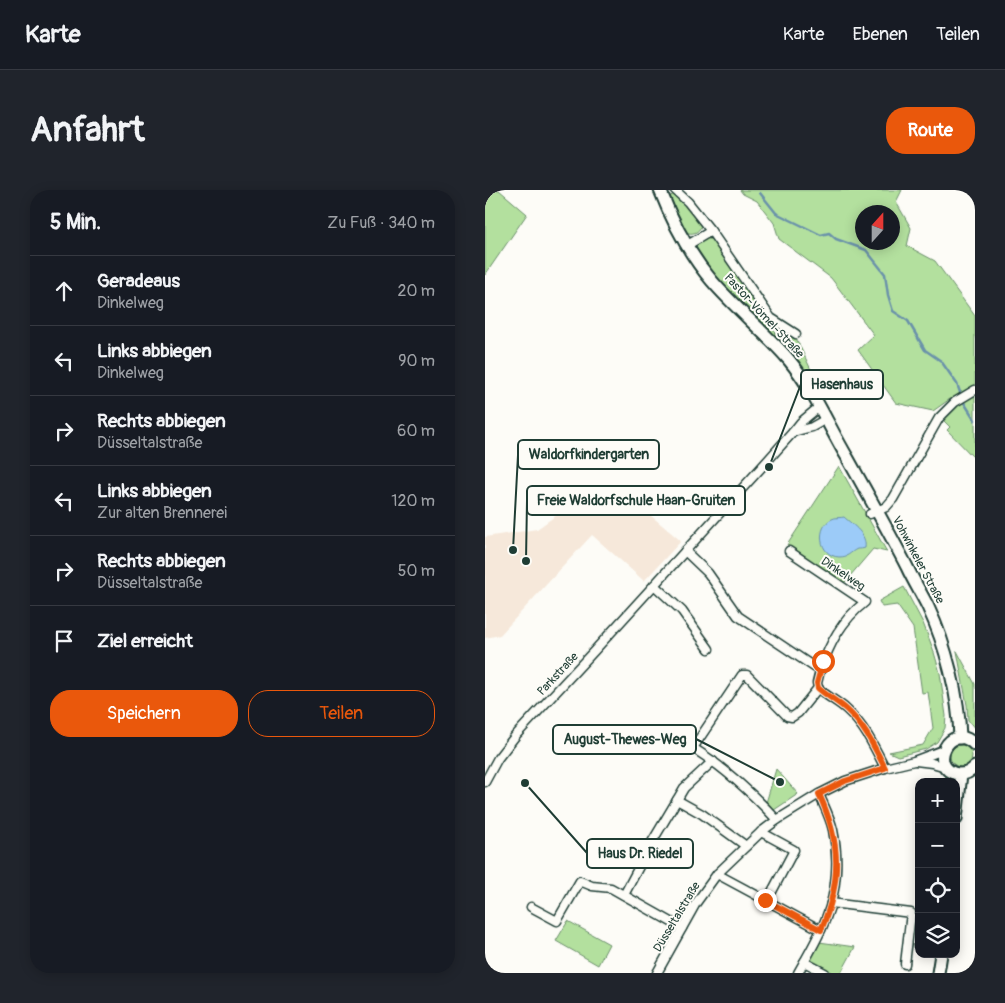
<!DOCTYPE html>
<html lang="de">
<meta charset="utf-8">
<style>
:root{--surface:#171b24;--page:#20242c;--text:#f1f3f6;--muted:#9ea1a6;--line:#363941;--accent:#ea580c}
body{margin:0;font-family:Pangolin,sans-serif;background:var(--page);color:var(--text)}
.controls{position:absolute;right:15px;bottom:15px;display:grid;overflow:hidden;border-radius:10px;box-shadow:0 2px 12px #0003}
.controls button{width:45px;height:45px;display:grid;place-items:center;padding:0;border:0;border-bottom:1px solid var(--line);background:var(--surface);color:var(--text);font:25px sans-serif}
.compass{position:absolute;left:370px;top:15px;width:45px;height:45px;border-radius:50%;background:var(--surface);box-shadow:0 2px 12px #0003;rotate:21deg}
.stop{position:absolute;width:15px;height:15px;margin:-11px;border:4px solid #ea580c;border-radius:50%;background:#fff}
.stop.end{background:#ea580c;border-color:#fff;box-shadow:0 1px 5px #0008}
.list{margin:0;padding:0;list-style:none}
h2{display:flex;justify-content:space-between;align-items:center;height:65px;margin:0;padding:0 20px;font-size:21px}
h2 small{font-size:16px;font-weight:400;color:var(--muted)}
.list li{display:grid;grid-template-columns:32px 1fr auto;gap:15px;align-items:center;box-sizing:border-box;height:70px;padding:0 20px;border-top:1px solid var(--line)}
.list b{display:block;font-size:19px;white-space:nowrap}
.list p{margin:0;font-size:16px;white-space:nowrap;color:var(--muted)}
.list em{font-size:16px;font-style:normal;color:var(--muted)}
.actions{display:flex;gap:10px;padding:15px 20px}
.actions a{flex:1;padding:11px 0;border:1px solid var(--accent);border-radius:20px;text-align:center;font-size:18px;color:var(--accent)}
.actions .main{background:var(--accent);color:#fff}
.icon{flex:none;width:28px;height:28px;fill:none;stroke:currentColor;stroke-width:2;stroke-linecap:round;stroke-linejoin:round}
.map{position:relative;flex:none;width:490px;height:783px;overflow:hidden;border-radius:20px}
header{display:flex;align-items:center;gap:30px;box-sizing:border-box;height:70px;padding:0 25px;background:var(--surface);border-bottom:1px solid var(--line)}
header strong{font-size:24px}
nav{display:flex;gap:28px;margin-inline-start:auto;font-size:18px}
.intro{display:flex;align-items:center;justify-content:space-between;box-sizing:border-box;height:120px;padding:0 30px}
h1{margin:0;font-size:35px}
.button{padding:12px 22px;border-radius:20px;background:var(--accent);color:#fff;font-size:18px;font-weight:700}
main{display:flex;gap:30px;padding:0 30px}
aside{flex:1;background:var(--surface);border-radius:20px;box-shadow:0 2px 12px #0003}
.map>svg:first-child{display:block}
</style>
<header>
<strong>Karte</strong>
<nav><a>Karte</a><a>Ebenen</a><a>Teilen</a></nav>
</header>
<div class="intro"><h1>Anfahrt</h1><a class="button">Route</a></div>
<main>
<aside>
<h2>5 Min.<small>Zu Fuß · 340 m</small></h2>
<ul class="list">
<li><svg class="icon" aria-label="ahead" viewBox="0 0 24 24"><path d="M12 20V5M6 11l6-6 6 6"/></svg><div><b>Geradeaus</b><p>Dinkelweg</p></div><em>20 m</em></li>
<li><svg class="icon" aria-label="left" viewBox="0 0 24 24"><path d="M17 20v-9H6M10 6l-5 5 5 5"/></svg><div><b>Links abbiegen</b><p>Dinkelweg</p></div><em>90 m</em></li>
<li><svg class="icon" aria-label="right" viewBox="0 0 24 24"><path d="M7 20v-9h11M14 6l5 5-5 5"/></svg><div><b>Rechts abbiegen</b><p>Düsseltalstraße</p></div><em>60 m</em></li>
<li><svg class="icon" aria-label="left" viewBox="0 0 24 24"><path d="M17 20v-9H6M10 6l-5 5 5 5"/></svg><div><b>Links abbiegen</b><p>Zur alten Brennerei</p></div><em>120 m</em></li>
<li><svg class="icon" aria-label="right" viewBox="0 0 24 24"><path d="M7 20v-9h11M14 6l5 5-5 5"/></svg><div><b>Rechts abbiegen</b><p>Düsseltalstraße</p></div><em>50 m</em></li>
<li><svg class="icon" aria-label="arrive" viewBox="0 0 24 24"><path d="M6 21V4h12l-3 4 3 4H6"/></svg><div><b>Ziel erreicht</b></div></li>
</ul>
<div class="actions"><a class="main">Speichern</a><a>Teilen</a></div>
</aside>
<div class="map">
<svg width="490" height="783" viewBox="0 0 490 783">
<rect width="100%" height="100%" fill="#fdfcf7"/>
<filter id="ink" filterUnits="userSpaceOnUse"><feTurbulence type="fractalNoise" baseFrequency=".02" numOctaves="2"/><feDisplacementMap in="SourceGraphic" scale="10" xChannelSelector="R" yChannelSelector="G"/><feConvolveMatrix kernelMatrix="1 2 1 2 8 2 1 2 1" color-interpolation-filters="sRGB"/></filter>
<g filter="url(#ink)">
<path fill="#f6e8da" d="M 145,308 L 196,351 L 159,391 L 107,345 L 15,445 L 0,448 L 0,347 L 52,339 L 83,317 Z"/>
<g fill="#b3e09e" stroke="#698e69" fill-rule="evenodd">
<path d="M 3,0 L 14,0 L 42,24 L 0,85 L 0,4 Z"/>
<path d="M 255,0 L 417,0 L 411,12 L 426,38 L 422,56 L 450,71 L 490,126 L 490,269 L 462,240 L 465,237 L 457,229 L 469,216 L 465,209 L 448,221 L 411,213 L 373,160 L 389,145 L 346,88 L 294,49 L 289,33 L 272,11 L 258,4 ZM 378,22 L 408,22 L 408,52 L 378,52 Z"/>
<path d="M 189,4 L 199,12 L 217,35 C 213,43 208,45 200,42 L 186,19 L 184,7 Z"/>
<path d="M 220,48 L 231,51 L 284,135 L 297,150 L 310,146 L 329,186 L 326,190 L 307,166 L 238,95 L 210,61 L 213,52 Z"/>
<path d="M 354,276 L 402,362 L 388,359 L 359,393 L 302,355 Z"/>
<path d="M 419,397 L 438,433 L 448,459 L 455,483 L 461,526 L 460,538 L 452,552 L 441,559 L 413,566 L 404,562 L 438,555 L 448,538 L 443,502 L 437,503 L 428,438 L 412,415 L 397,417 L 394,411 Z"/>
<path d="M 472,461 L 490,494 L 490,539 L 483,530 L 482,515 Z"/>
<circle cx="476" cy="566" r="11"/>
<path d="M 291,579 L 313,604 L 289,620 L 281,613 Z"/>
<path d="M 83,731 L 124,754 L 113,775 L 71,751 Z"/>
<path d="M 334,752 L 370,757 L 356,783 L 347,783 L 327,771 L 326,767 Z"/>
</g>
<path fill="#9ccbf8" stroke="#6a92aa" d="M 359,327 C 369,336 382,344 380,358 C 378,359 373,359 372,359 C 364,363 364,367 354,367 C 333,366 331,336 347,329 C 350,327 356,328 359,327 Z"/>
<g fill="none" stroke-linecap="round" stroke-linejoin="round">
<g stroke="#6a92aa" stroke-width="2.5">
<path d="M 275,3 L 291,23 L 336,45 L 344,43 L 351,49 L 381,60 L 400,84 L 403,105 L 408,121 L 423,131 L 440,160 L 456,171 L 472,194 L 476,205"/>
<path d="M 478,211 L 490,230"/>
</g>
<defs>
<g id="street">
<path d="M 190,0 L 203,12 L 226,41 L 286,128 L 311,144"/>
<path d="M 201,56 L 226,41"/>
<path d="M 308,242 L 327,237 L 341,229"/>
<path d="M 385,324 L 401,317 L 408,309 L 454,228 L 470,212 L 490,200"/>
<path d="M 200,361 L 223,383 L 253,426 L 335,481 L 332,493 L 333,498 L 313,523 L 307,527 L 302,526 L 262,485 L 257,485 L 208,558 C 240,578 266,602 292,630"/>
<path d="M 304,361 L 380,412 C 356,431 345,453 335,481"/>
<path d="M 169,395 L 197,421 L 224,459"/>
<path d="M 333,498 C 341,506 352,511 361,519 C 379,535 389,556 400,578"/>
<path d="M 228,571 L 199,598 L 192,610 L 217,624 L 261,656"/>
<path d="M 431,571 L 447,573 L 461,577"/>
<path d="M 0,592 L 13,568 L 31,545 L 109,461 L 275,279 L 308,242 L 316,232 L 334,217"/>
<path d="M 276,642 L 309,660 L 282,711"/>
<path d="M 232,684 L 336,740"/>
<path d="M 139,705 L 167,652 L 192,610"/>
<path d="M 346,713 L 426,723 L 420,774"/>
<path d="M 46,717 L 72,731 L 95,691 L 107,696 L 126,698 L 197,738"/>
<path d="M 319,772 L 340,783"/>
<path d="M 172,783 L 211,713 L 232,684 L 276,642 L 292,630 L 334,604 L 360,591 L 400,578 L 429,571 L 458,560"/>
<path d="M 313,783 C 323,765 334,747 341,728 C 352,701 354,668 348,640 C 345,627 339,616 334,604"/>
</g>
<g id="secondary">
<path d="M 175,0 C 188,33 204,64 227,91 C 251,119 280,142 304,170 C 328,199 343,235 362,267 C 382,303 403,340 422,377 C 428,390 436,403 443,417 C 461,455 474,506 475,548"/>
<path d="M 490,555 C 465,529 441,579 473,584 C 480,585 485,582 490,577"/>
<path d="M 471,629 L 476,584"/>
<path d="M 453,783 L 456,764"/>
</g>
</defs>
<use href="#street" stroke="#1f3d34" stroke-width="11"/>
<use href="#secondary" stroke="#1f3d34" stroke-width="15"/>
<use href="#street" stroke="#fdfcf7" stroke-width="8"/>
<use href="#secondary" stroke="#fdfcf7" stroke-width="11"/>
</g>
</g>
<g fill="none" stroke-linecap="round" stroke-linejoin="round" filter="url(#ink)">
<path stroke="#ea580c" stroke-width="6" d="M 280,710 L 336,740 C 357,691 356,652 334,604 L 360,591 L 400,578 C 389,556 379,535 361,519 C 352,511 342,506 333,498 L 332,493 L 338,471"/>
</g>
<g text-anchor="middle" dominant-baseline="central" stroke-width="4" stroke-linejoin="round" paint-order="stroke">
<g font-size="12" fill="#1f3d34" stroke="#fdfcf7">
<text transform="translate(279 126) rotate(47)">Pastor-Vömel-Straße</text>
<text transform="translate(433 370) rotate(62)">Vohwinkeler Straße</text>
<text transform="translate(358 384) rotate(34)">Dinkelweg</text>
<text transform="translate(73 484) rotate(-47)">Parkstraße</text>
<text transform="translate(192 727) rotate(-59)">Düsseltalstraße</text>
</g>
</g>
<path fill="none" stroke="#1f3d34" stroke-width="2" d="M284 277L316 194M28 360L33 265M41 371L42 310M295 592L211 549M40 593L102 663"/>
<g fill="#1f3d34" stroke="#fdfcf7" stroke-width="2">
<circle cx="284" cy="277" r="5"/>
<circle cx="28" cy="360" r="5"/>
<circle cx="41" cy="371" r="5"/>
<circle cx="295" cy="592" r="5"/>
<circle cx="40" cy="593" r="5"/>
</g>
<g fill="#fdfcf7" stroke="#1f3d34" stroke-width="2">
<rect x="316" y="180" width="82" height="29" rx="5"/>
<rect x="33" y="250" width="141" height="29" rx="5"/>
<rect x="42" y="296" width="218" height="29" rx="5"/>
<rect x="68" y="535" width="143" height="29" rx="5"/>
<rect x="102" y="649" width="106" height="29" rx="5"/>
</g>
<g font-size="14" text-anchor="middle" font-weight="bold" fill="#1f3d34">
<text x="357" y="199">Hasenhaus</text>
<text x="104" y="269">Waldorfkindergarten</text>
<text x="151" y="315">Freie Waldorfschule Haan-Gruiten</text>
<text x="140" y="554">August-Thewes-Weg</text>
<text x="155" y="668">Haus Dr. Riedel</text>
</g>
</svg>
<div class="controls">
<button>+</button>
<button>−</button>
<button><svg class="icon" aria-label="locate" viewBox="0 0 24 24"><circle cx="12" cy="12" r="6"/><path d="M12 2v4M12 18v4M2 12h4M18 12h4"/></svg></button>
<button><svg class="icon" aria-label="layers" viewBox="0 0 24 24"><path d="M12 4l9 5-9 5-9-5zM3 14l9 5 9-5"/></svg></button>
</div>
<svg class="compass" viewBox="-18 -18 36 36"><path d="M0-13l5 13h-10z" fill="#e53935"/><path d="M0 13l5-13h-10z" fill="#9ea1a6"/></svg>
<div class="stop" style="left:338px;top:471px"></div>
<div class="stop end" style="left:280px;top:710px"></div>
</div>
</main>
